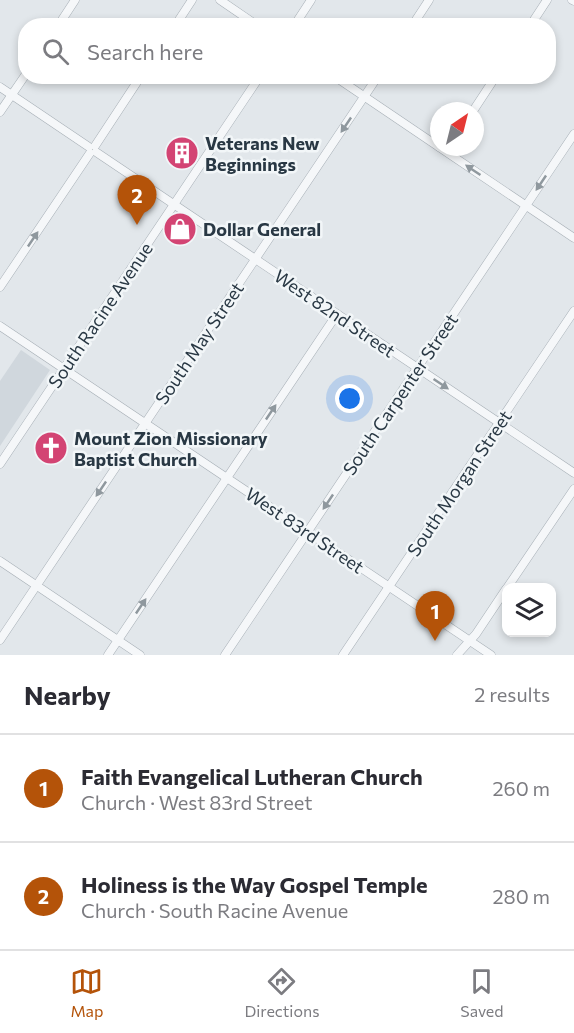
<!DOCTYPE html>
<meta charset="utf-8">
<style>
:root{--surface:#fff;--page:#f7f7f7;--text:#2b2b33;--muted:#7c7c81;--line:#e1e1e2;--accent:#b45309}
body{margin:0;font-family:Commissioner,sans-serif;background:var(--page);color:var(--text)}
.controls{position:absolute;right:18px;bottom:18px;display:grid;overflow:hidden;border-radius:12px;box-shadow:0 3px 9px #0003}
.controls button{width:54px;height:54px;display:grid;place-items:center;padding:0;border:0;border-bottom:2px solid var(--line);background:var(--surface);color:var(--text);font:30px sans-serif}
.compass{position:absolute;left:430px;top:102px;width:54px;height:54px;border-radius:50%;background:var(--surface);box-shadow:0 3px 9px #0003;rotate:35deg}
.you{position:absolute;left:350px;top:399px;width:21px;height:21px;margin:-15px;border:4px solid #fff;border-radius:50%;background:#1a73e8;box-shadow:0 0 0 9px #1a73e833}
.badge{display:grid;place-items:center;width:39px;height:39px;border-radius:50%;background:var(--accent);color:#fff;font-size:20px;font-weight:700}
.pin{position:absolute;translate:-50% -50px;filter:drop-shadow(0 2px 3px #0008)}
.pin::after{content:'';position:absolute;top:32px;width:21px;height:18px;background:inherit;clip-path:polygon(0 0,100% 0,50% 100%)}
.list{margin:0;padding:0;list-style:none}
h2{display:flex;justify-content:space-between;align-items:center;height:78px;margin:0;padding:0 24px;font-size:26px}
h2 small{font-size:20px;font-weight:400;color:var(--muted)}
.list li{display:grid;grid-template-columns:39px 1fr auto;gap:18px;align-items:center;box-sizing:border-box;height:108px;padding:0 24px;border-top:2px solid var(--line)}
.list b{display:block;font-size:22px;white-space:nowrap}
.list p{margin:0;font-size:20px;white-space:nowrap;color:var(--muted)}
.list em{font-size:20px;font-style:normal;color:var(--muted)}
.icon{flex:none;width:33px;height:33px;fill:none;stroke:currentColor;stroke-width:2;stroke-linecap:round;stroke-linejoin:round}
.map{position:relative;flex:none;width:574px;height:655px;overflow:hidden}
.search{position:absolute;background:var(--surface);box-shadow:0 3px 9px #0003;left:18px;right:18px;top:18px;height:66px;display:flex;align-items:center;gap:15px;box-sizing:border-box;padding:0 21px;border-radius:24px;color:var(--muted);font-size:22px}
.sheet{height:294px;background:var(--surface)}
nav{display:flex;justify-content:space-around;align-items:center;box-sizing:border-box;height:84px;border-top:2px solid var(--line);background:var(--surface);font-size:16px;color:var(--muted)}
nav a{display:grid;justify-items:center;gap:3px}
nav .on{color:var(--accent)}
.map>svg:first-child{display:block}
</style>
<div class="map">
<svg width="574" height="655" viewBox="0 0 574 655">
<rect width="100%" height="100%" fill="#e2e7eb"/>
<path fill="#d0d7dd" d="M 21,350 L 50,370 L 0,446 L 0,381 Z"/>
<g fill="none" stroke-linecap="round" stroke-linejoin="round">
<defs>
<g id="minor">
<path d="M 220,0 L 258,26"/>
<path d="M 572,0 L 574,1"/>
<path d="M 58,26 L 75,0"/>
<path d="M 175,26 L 192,0"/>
<path d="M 294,26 L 311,0"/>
<path d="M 412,26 L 429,0"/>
<path d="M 530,26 L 547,0"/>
<path d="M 334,76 L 439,147"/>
<path d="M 0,87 L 89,147"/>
<path d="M 473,111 L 496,76"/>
<path d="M 0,112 L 26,74"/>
<path d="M 95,146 L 141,76"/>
<path d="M 439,147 L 574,238"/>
<path d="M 96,152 L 574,473"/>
<path d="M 0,287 L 90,153"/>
<path d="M 0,326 L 491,655"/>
<path d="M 0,464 L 260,76"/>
<path d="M 0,561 L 140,655"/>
<path d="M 507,588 L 574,489"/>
<path d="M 0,640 L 378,76"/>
<path d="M 108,655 L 337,314"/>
<path d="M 225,655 L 574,134"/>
<path d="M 343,655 L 574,311"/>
<path d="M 457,655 L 476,634 L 506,589"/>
</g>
</defs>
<use href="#minor" stroke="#a7afb6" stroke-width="9"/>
<use href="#minor" stroke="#f5f7f9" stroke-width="8"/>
</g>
<defs><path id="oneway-solid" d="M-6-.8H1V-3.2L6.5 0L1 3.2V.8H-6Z" transform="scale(1.5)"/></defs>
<g fill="#8f989e">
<use href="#oneway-solid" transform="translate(346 125) rotate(124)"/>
<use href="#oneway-solid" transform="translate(473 170) rotate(-146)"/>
<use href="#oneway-solid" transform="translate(541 183) rotate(124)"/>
<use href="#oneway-solid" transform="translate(33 239) rotate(-56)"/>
<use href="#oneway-solid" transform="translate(441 384) rotate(34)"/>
<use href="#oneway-solid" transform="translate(271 412) rotate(-56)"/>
<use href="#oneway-solid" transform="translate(101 489) rotate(124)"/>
<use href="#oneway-solid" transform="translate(328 502) rotate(124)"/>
<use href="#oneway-solid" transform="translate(141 606) rotate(-56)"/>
</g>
<defs>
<symbol id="building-disc" viewBox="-11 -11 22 22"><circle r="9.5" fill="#d34473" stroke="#f2f6f8"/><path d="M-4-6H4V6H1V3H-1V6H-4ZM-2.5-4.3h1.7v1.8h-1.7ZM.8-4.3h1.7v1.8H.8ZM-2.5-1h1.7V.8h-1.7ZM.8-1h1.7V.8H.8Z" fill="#fff"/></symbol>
<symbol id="shop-disc" viewBox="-11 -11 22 22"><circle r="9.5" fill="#d34473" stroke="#f2f6f8"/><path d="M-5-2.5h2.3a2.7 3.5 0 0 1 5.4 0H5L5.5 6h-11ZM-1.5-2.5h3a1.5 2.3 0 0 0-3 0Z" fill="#fff"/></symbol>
<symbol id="church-disc" viewBox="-11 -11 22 22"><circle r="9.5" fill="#d34473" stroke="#f2f6f8"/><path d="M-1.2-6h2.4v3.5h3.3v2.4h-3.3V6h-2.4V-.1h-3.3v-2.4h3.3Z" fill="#fff"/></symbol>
</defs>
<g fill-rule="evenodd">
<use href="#building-disc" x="163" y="134" width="38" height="38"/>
<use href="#shop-disc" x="161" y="210" width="38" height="38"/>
<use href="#church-disc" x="32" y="429" width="38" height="38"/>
</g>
<g text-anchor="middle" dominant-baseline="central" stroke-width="5" stroke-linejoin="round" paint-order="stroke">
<g font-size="18" font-weight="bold" fill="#293844" stroke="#f2f6f8" text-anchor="start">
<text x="205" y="143">Veterans New<tspan x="205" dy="21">Beginnings</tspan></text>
<text x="203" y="229">Dollar General</text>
<text x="74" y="438">Mount Zion Missionary<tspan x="74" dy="21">Baptist Church</tspan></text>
</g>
<g font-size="18" fill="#293844" stroke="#f2f6f8">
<text transform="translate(335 313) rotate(34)">West 82nd Street</text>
<text transform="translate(100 315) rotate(-56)">South Racine Avenue</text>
<text transform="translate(199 343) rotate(-56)">South May Street</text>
<text transform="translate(400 394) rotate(-56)">South Carpenter Street</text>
<text transform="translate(459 483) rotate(-56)">South Morgan Street</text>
<text transform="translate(305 530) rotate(34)">West 83rd Street</text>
</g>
</g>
</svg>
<div class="controls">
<button><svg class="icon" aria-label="layers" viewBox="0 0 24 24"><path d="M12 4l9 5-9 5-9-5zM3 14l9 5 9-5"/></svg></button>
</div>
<svg class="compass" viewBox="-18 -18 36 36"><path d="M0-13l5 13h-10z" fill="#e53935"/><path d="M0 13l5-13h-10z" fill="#7c7c81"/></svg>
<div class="you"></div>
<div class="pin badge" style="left:435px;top:641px">1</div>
<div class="pin badge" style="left:137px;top:225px">2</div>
<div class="search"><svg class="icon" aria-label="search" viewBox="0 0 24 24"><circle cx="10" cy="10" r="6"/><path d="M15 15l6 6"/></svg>Search here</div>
</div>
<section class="sheet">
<h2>Nearby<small>2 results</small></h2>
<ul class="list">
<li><span class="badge">1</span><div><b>Faith Evangelical Lutheran Church</b><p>Church · West 83rd Street</p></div><em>260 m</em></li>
<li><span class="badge">2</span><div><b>Holiness is the Way Gospel Temple</b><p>Church · South Racine Avenue</p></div><em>280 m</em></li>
</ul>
</section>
<nav>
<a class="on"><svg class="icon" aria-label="map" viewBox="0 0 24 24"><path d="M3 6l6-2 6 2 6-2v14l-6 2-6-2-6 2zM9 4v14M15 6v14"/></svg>Map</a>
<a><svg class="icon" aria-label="directions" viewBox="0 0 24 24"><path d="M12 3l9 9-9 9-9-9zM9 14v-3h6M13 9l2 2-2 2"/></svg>Directions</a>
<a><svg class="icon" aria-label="saved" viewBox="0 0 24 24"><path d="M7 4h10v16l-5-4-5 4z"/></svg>Saved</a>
</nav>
